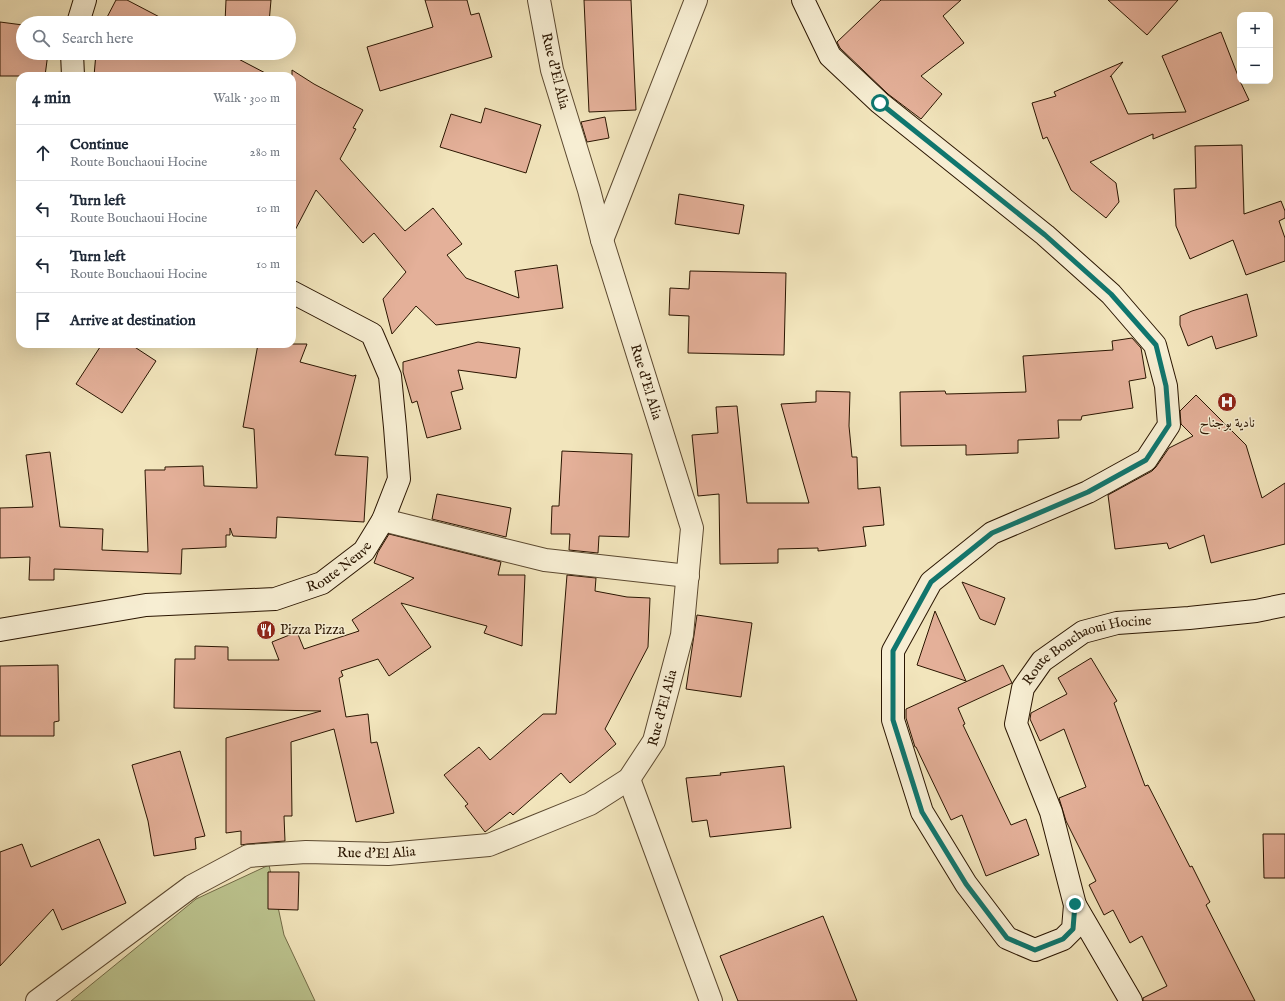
<!DOCTYPE html>
<meta charset="utf-8">
<style>
:root{--surface:#fff;--page:#f6f6f7;--text:#1f2937;--muted:#747a83;--line:#e0e1e3}
body{margin:0;font-family:"IM FELL English",Amiri,serif;background:var(--page);color:var(--text)}
.controls{position:absolute;right:12px;top:12px;display:grid;overflow:hidden;border-radius:8px;box-shadow:0 4px 16px #0002}
.controls button{width:36px;height:36px;display:grid;place-items:center;padding:0;border:0;border-bottom:1px solid var(--line);background:var(--surface);color:var(--text);font:20px sans-serif}
.stop{position:absolute;width:12px;height:12px;margin:-9px;border:3px solid #0f766e;border-radius:50%;background:#fff}
.stop.end{background:#0f766e;border-color:#fff;box-shadow:0 1px 4px #0008}
.list{margin:0;padding:0;list-style:none}
h2{display:flex;justify-content:space-between;align-items:center;height:52px;margin:0;padding:0 16px;font-size:17px}
h2 small{font-size:13px;font-weight:400;color:var(--muted)}
.list li{display:grid;grid-template-columns:26px 1fr auto;gap:12px;align-items:center;box-sizing:border-box;height:56px;padding:0 16px;border-top:1px solid var(--line)}
.list b{display:block;font-size:15px;white-space:nowrap}
.list p{margin:0;font-size:13px;white-space:nowrap;color:var(--muted)}
.list em{font-size:13px;font-style:normal;color:var(--muted)}
.icon{flex:none;width:22px;height:22px;fill:none;stroke:currentColor;stroke-width:2;stroke-linecap:round;stroke-linejoin:round}
.map{position:relative;flex:none;width:1285px;height:1001px;overflow:hidden}
.search{position:absolute;background:var(--surface);box-shadow:0 4px 16px #0002;left:16px;top:16px;width:280px;height:44px;display:flex;align-items:center;gap:10px;box-sizing:border-box;padding:0 14px;border-radius:22px;color:var(--muted);font-size:15px}
.panel{position:absolute;background:var(--surface);box-shadow:0 4px 16px #0002;left:16px;top:72px;width:280px;height:276px;border-radius:12px}
.map>svg:first-child{display:block}
</style>
<div class="map">
<svg width="1285" height="1001" viewBox="0 0 1285 1001">
<rect width="100%" height="100%" fill="#f2e5bc"/>
<filter id="stains"><feTurbulence type="fractalNoise" baseFrequency=".005" numOctaves="4"/><feColorMatrix values="0 0 0 0 .2 0 0 0 0 .09 0 0 0 0 .02 0 0 0 .5 -.17"/></filter>
<radialGradient id="worn" r=".72"><stop offset=".6" stop-color="#630" stop-opacity="0"/><stop offset="1" stop-color="#630" stop-opacity=".3"/></radialGradient>
<path fill="#bcc48f" stroke="#736c48" d="M 269,865 L 284,935 L 315,1001 L 71,1001 L 196,899 Z"/>
<g fill="#e4b099" stroke="#2a1501">
<path d="M 116,0 L 127,0 L 171,23 L 104,23 Z"/>
<path d="M 226,0 L 271,0 L 269,23 L 225,23 Z"/>
<path d="M 425,0 L 467,0 L 471,15 L 479,13 L 492,57 L 380,91 L 367,47 L 433,27 Z"/>
<path d="M 584,0 L 631,0 L 636,110 L 589,112 Z"/>
<path d="M 881,0 L 961,0 L 943,16 L 964,43 L 921,76 L 942,94 L 921,119 L 888,94 L 840,48 L 837,42 Z"/>
<path d="M 1108,0 L 1178,0 L 1147,35 Z"/>
<path d="M 0,22 L 23,25 L 23,53 L 48,53 L 45,76 L 0,76 Z"/>
<path d="M 1221,32 L 1240,81 L 1249,100 L 1153,139 L 1153,134 L 1090,162 L 1116,183 L 1119,202 L 1106,218 L 1071,190 L 1047,137 L 1043,139 L 1032,103 L 1056,96 L 1054,92 L 1123,62 L 1110,77 L 1111,76 L 1128,114 L 1186,112 L 1162,56 Z"/>
<path d="M 96,53 L 227,53 L 271,76 L 94,76 Z"/>
<path d="M 292,70 L 314,84 L 363,110 L 353,128 L 356,129 L 340,159 L 405,231 L 433,208 L 462,244 L 447,255 L 466,278 L 519,298 L 515,271 L 557,265 L 563,308 L 436,325 L 416,306 L 392,334 L 383,299 L 406,272 L 374,233 L 363,243 L 316,190 L 292,236 Z"/>
<path d="M 485,108 L 541,125 L 526,173 L 440,147 L 451,114 L 481,123 Z"/>
<path d="M 605,117 L 609,138 L 587,142 L 581,122 Z"/>
<path d="M 1242,145 L 1244,214 L 1281,201 L 1285,211 L 1285,218 L 1279,221 L 1285,238 L 1285,261 L 1246,275 L 1233,240 L 1190,259 L 1176,226 L 1174,189 L 1196,188 L 1195,146 Z"/>
<path d="M 679,194 L 744,205 L 739,234 L 675,224 Z"/>
<path d="M 690,271 L 786,273 L 784,355 L 688,353 L 689,316 L 669,315 L 670,288 L 689,289 Z"/>
<path d="M 1247,294 L 1257,336 L 1216,349 L 1212,336 L 1188,346 L 1180,325 L 1180,316 L 1192,311 Z"/>
<path d="M 1132,338 L 1141,348 L 1146,378 L 1129,381 L 1133,408 L 1082,416 L 1081,420 L 1058,420 L 1059,438 L 1018,440 L 1018,453 L 966,455 L 966,445 L 901,446 L 900,392 L 945,391 L 946,394 L 1026,392 L 1023,356 L 1113,350 L 1112,341 Z"/>
<path d="M 478,342 L 520,348 L 516,378 L 458,370 L 463,389 L 451,392 L 461,429 L 427,438 L 417,401 L 412,403 L 403,372 L 403,362 Z"/>
<path d="M 102,344 L 130,344 L 156,361 L 122,413 L 76,384 Z"/>
<path d="M 258,344 L 307,344 L 300,362 L 353,376 L 356,375 L 335,455 L 368,457 L 364,522 L 277,517 L 276,538 L 233,536 L 230,528 L 230,535 L 226,535 L 226,547 L 182,549 L 181,574 L 54,569 L 54,580 L 29,580 L 30,557 L 0,558 L 0,508 L 33,507 L 26,455 L 50,452 L 60,527 L 103,529 L 102,550 L 148,552 L 145,470 L 165,470 L 165,467 L 203,466 L 204,486 L 257,488 L 254,429 L 243,427 Z"/>
<path d="M 816,391 L 850,392 L 849,426 L 852,457 L 857,457 L 858,489 L 880,487 L 884,525 L 863,527 L 866,546 L 818,551 L 818,548 L 778,549 L 778,563 L 720,564 L 719,494 L 698,496 L 692,435 L 718,433 L 716,407 L 737,406 L 747,503 L 809,503 L 781,404 L 816,402 Z"/>
<path d="M 1196,395 L 1246,445 L 1262,498 L 1285,483 L 1285,544 L 1211,563 L 1204,535 L 1169,549 L 1167,543 L 1115,549 L 1108,495 L 1152,471 L 1156,467 L 1169,448 L 1193,436 L 1181,424 L 1180,411 Z"/>
<path d="M 562,451 L 632,454 L 629,537 L 599,536 L 598,553 L 569,550 L 570,534 L 551,534 L 552,506 L 559,506 Z"/>
<path d="M 437,494 L 511,508 L 506,537 L 432,519 Z"/>
<path d="M 389,534 L 501,562 L 498,575 L 525,575 L 522,646 L 484,633 L 487,626 L 401,603 L 431,647 L 389,676 L 378,659 L 341,671 L 343,676 L 339,678 L 346,717 L 368,714 L 371,743 L 377,742 L 394,813 L 356,822 L 334,729 L 291,742 L 292,816 L 284,816 L 285,841 L 247,844 L 241,845 L 241,831 L 226,833 L 226,738 L 321,711 L 174,708 L 175,659 L 195,659 L 195,646 L 228,647 L 228,660 L 279,660 L 272,642 L 297,632 L 304,649 L 359,631 L 352,620 L 414,578 L 374,563 L 378,552 Z"/>
<path d="M 567,575 L 596,578 L 595,591 L 627,597 L 650,598 L 648,647 L 605,729 L 616,744 L 570,783 L 561,773 L 513,815 L 510,812 L 485,832 L 465,806 L 468,804 L 444,775 L 479,747 L 490,760 L 543,714 L 556,714 Z"/>
<path d="M 962,582 L 1005,598 L 995,625 L 980,619 Z"/>
<path d="M 935,611 L 966,681 L 917,665 Z"/>
<path d="M 697,615 L 752,623 L 741,697 L 686,689 Z"/>
<path d="M 1091,658 L 1117,701 L 1114,703 L 1145,786 L 1148,785 L 1190,867 L 1192,866 L 1210,902 L 1206,905 L 1255,1001 L 1143,1001 L 1143,998 L 1167,986 L 1142,936 L 1130,943 L 1113,910 L 1104,915 L 1089,885 L 1096,881 L 1066,821 L 1059,798 L 1086,787 L 1064,729 L 1040,741 L 1030,719 L 1031,713 L 1067,694 L 1058,678 Z"/>
<path d="M 58,665 L 59,721 L 54,722 L 54,736 L 0,736 L 0,666 Z"/>
<path d="M 1003,665 L 1012,683 L 958,708 L 965,724 L 963,725 L 1011,825 L 1026,819 L 1039,855 L 986,876 L 962,815 L 951,820 L 916,747 L 915,747 L 906,718 L 906,709 Z"/>
<path d="M 180,751 L 205,836 L 195,838 L 196,849 L 154,856 L 148,821 L 132,765 Z"/>
<path d="M 784,766 L 791,828 L 710,837 L 707,820 L 692,822 L 686,778 L 721,775 L 720,773 Z"/>
<path d="M 1263,834 L 1285,834 L 1285,878 L 1264,878 Z"/>
<path d="M 99,839 L 126,903 L 62,930 L 53,909 L 0,966 L 0,852 L 22,844 L 31,867 Z"/>
<path d="M 268,872 L 299,872 L 298,910 L 268,909 Z"/>
<path d="M 823,916 L 857,1001 L 738,1001 L 720,956 Z"/>
</g>
<g fill="none" stroke-linecap="round" stroke-linejoin="round">
<defs>
<g id="street">
<path d="M 602,240 L 696,0"/>
<path d="M 383,520 L 545,560 L 688,576"/>
<path d="M 629,779 L 711,1001"/>
<path id="s1" d="M 37,1001 L 192,886 L 248,856 L 306,852 L 388,854 L 489,845 L 590,804 L 629,779 L 654,741 L 682,635 L 692,528 L 602,240 L 589,190 L 552,70 L 539,0"/>
</g>
<g id="secondary">
<path id="s2" d="M 803,0 L 830,56 L 880,103 L 1045,235 L 1111,294 L 1155,345 L 1166,386 L 1169,425 L 1146,460 L 1088,492 L 992,533 L 931,582 L 893,651 L 893,720 L 922,812 L 966,884 L 1007,938 L 1035,950 L 1063,939 L 1073,929 L 1075,905 L 1051,812 L 1016,724 L 1023,688 L 1042,661 L 1083,632 L 1117,623 L 1189,618 L 1256,611 L 1285,605"/>
<path d="M 78,23 L 85,0"/>
<path d="M 72,53 L 73,76"/>
<path id="s3" d="M 0,630 L 146,605 L 275,599 L 322,583 L 364,551 L 383,520 L 399,479 L 395,427 L 390,376 L 372,334 L 292,292"/>
<path d="M 1075,905 L 1131,1001"/>
</g>
</defs>
<use href="#street" stroke="#5c4930" stroke-width="24"/>
<use href="#secondary" stroke="#2a1501" stroke-width="24"/>
<use href="#street" stroke="#f7eed3" stroke-width="22"/>
<use href="#secondary" stroke="#f7eed3" stroke-width="22"/>
</g>
<g fill="none" stroke-linecap="round" stroke-linejoin="round">
<path stroke="#0f766e" stroke-width="5" d="M 880,103 L 1045,235 L 1111,294 L 1156,345 L 1166,386 L 1169,425 L 1146,460 L 1088,492 L 992,533 L 931,582 L 893,651 L 893,720 L 922,812 L 966,884 L 1007,938 L 1035,950 L 1063,939 L 1073,929 L 1075,904"/>
</g>
<defs>
<symbol id="hospital-disc" viewBox="-11 -11 22 22"><circle r="9.5" fill="#8f2418" stroke="#f7eed3"/><path d="M-5-5h3v3.5h4V-5h3V5h-3V1.5h-4V5h-3Z" fill="#fff"/></symbol>
<symbol id="restaurant-disc" viewBox="-11 -11 22 22"><circle r="9.5" fill="#8f2418" stroke="#f7eed3"/><path d="M-5-6h1v4h1v-4h1v4h1v-4h1v5L-1.5 .5V6h-2V.5L-5-1ZM5-6V6H3V1.5H1.5Q1.5-4 5-6Z" fill="#fff"/></symbol>
</defs>
<g fill-rule="evenodd">
<use href="#hospital-disc" x="1216" y="391" width="22" height="22"/>
<use href="#restaurant-disc" x="255" y="619" width="22" height="22"/>
</g>
<g text-anchor="middle" dominant-baseline="central" stroke-width="3" stroke-linejoin="round" paint-order="stroke">
<g font-size="14" fill="#2a1501" stroke="#f7eed3">
<text transform="translate(555 71) rotate(76)">Rue d'El Alia</text>
<text transform="translate(646 382) rotate(73)">Rue d'El Alia</text>
<text stroke="none"><textPath href="#s3" startOffset="350">Route Neuve</textPath></text>
<text stroke="none"><textPath href="#s2" startOffset="1672">Route Bouchaoui Hocine</textPath></text>
<text stroke="none"><textPath href="#s1" startOffset="733">Rue d'El Alia</textPath></text>
<text stroke="none"><textPath href="#s1" startOffset="385">Rue d'El Alia</textPath></text>
</g>
<g font-size="14" fill="#2a1501" stroke="#f7eed3">
<text x="1227" y="423">نادية بوجناح</text>
<text x="280" y="630" text-anchor="start">Pizza Pizza</text>
</g>
</g>
<rect width="100%" height="100%" filter="url(#stains)"/>
<rect width="100%" height="100%" fill="url(#worn)"/>
</svg>
<div class="controls">
<button>+</button>
<button>−</button>
</div>
<div class="stop" style="left:880px;top:103px"></div>
<div class="stop end" style="left:1075px;top:904px"></div>
<div class="search"><svg class="icon" aria-label="search" viewBox="0 0 24 24"><circle cx="10" cy="10" r="6"/><path d="M15 15l6 6"/></svg>Search here</div>
<section class="panel">
<h2>4 min<small>Walk · 300 m</small></h2>
<ul class="list">
<li><svg class="icon" aria-label="ahead" viewBox="0 0 24 24"><path d="M12 20V5M6 11l6-6 6 6"/></svg><div><b>Continue</b><p>Route Bouchaoui Hocine</p></div><em>280 m</em></li>
<li><svg class="icon" aria-label="left" viewBox="0 0 24 24"><path d="M17 20v-9H6M10 6l-5 5 5 5"/></svg><div><b>Turn left</b><p>Route Bouchaoui Hocine</p></div><em>10 m</em></li>
<li><svg class="icon" aria-label="left" viewBox="0 0 24 24"><path d="M17 20v-9H6M10 6l-5 5 5 5"/></svg><div><b>Turn left</b><p>Route Bouchaoui Hocine</p></div><em>10 m</em></li>
<li><svg class="icon" aria-label="arrive" viewBox="0 0 24 24"><path d="M6 21V4h12l-3 4 3 4H6"/></svg><div><b>Arrive at destination</b></div></li>
</ul>
</section>
</div>
